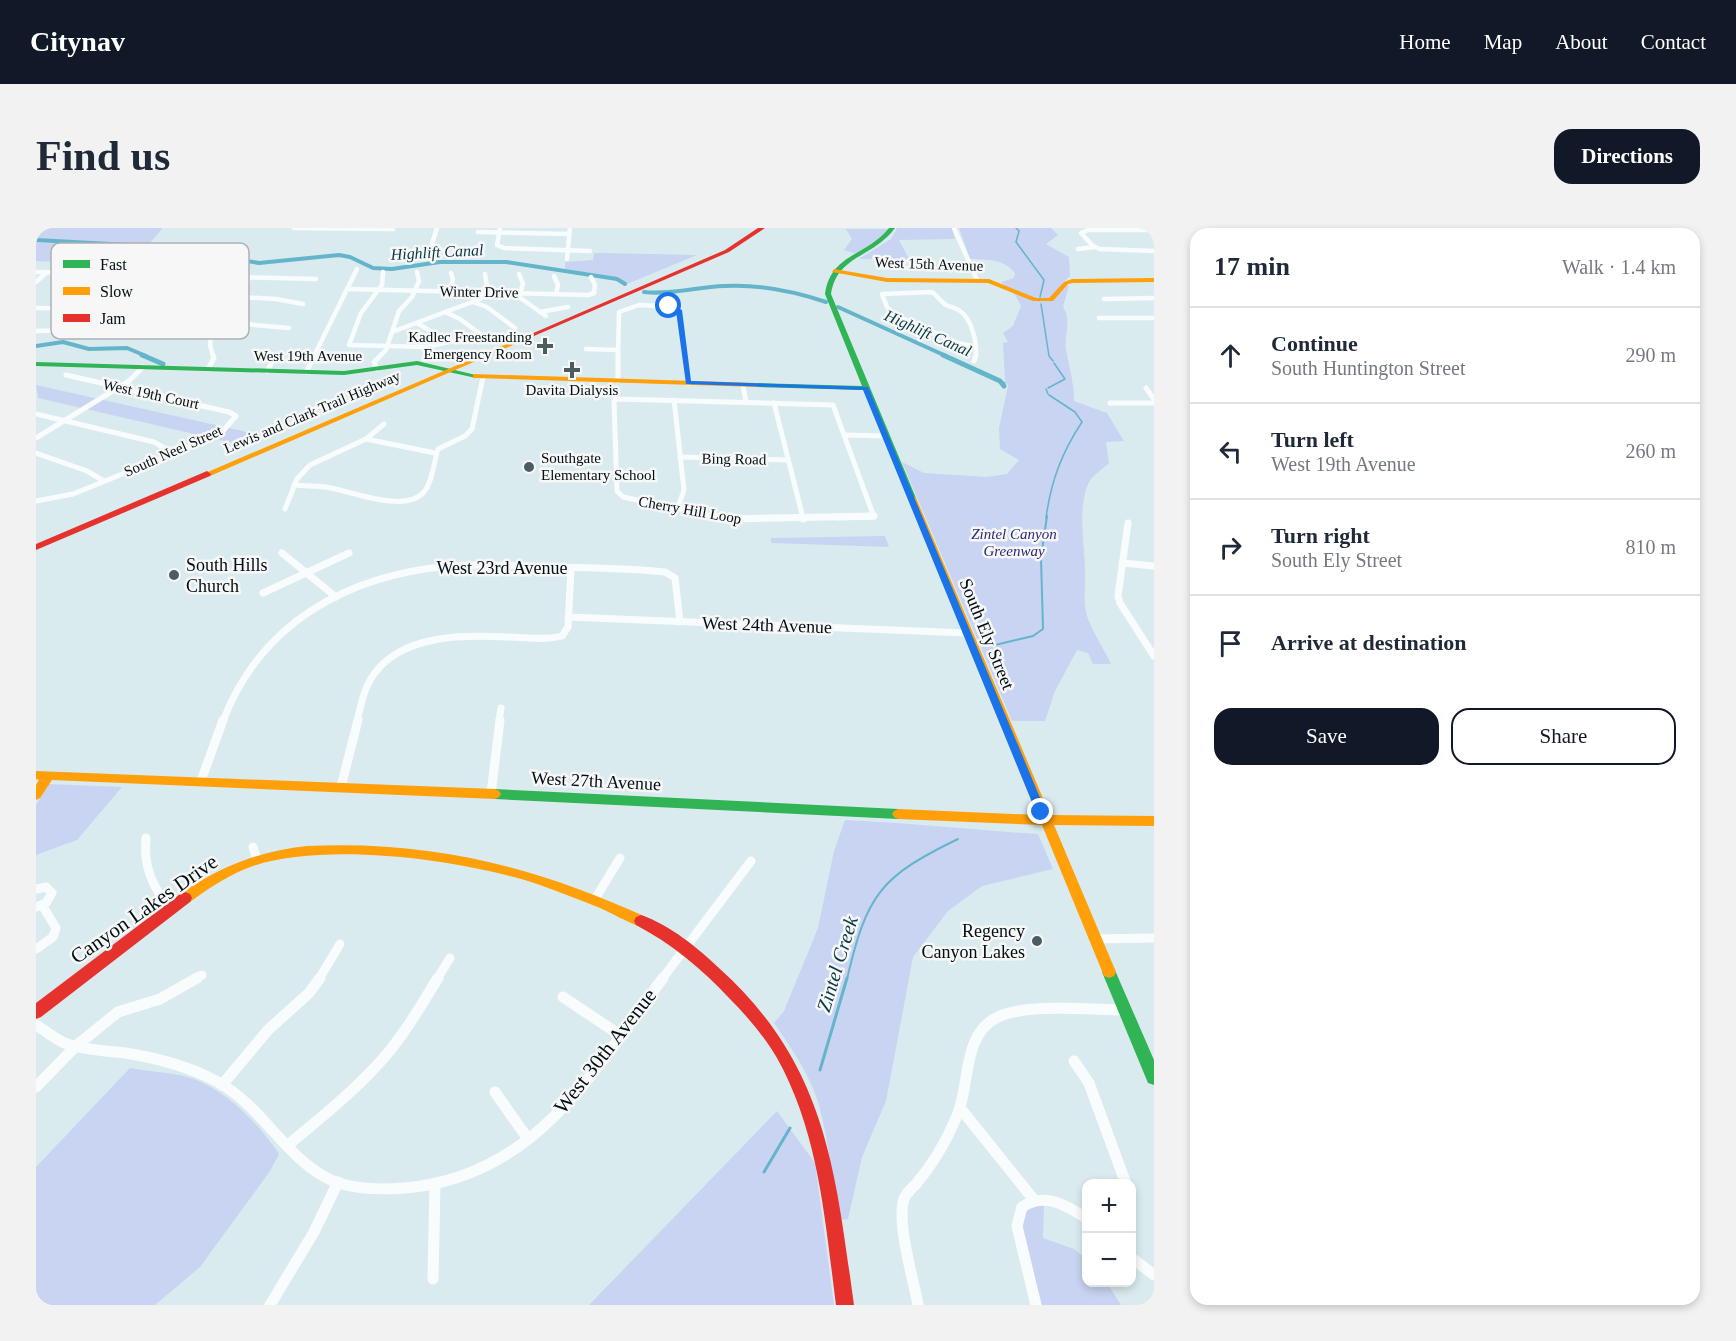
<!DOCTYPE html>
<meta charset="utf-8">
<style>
:root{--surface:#fff;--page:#f2f2f3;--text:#1f2937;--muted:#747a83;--line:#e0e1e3;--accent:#111827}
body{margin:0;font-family:Georgia,serif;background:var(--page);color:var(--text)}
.controls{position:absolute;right:18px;bottom:18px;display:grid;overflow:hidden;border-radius:12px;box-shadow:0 3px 9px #0003}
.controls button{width:54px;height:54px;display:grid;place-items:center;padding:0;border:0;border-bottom:2px solid var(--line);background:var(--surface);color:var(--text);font:30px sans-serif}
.stop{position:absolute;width:18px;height:18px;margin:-14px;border:4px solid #1a73e8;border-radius:50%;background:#fff}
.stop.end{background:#1a73e8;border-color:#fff;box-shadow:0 2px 6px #0008}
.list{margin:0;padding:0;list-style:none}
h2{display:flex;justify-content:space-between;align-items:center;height:78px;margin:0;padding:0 24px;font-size:26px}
h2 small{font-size:20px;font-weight:400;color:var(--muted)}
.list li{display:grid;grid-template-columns:39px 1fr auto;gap:18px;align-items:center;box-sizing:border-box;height:96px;padding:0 24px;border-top:2px solid var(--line)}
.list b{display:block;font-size:22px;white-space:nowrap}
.list p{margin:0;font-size:20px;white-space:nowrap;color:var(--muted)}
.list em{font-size:20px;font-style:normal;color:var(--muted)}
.actions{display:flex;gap:12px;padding:18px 24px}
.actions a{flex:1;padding:14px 0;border:2px solid var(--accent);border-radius:18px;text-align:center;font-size:21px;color:var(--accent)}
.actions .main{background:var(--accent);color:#fff}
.icon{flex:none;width:33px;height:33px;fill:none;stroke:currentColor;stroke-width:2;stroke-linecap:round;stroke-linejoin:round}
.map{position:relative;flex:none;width:1118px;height:1077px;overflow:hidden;border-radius:18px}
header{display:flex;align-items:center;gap:36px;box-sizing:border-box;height:84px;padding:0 30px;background:var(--accent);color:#fff}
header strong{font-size:28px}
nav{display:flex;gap:33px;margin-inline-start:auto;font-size:21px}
.intro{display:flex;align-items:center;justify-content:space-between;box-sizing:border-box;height:144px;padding:0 36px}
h1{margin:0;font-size:42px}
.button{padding:15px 27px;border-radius:18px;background:var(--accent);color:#fff;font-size:21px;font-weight:700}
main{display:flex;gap:36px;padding:0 36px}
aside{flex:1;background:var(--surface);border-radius:18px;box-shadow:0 3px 9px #0003}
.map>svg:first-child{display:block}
</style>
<header>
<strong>Citynav</strong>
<nav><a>Home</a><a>Map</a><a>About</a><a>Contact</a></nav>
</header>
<div class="intro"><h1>Find us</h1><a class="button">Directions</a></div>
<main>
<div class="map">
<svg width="1118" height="1077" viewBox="0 0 1118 1077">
<rect width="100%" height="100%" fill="#daebf0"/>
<g fill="#c8d4f1">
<path d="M 0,0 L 127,0 L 111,18 L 0,12 Z"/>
<path d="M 861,0 L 916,0 L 919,11 L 863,12 L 873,31 L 823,31 L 855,11 Z"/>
<path d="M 923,0 L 1015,0 L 1022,7 L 1010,16 L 1033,29 L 1034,48 L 1026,56 L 1033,58 L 1027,79 C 1036,92 1028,107 1030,121 C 1033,139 1038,154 1038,173 L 1071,185 L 1088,213 L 1070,214 L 1073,235 C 1067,241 1057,247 1053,254 C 1040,282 1050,320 1049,350 C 1049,364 1047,376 1052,391 C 1058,406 1068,421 1075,436 L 1057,436 L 1052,425 L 1041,422 L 1019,463 L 1009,493 L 976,493 L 866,234 L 888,245 L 951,249 L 971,246 L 983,232 L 964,221 L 963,200 L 972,158 L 969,152 L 967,115 L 972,114 L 967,105 L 977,98 L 985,78 L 979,67 L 965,54 L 978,50 L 979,45 C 967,30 951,32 934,31 Z"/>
<path d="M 810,1 L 852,1 L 843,13 L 821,26 L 808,22 L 816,11 Z"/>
<path d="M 0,14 L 109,20 L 93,35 L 97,36 L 88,45 L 51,44 L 59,35 L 0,33 Z"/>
<path d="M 558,25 L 568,25 L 661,27 L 591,56 L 576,49 L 529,41 L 529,34 L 557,32 Z"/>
<path d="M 0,157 L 220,206 L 216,213 L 206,217 L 2,170 Z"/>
<path d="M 849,308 L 853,319 L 735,315 L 735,310 Z"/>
<path d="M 12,556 L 86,559 L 41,612 L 0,627 L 0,577 Z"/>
<path d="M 809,592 C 874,595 937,602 1002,606 L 1017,641 L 946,658 L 912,683 L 877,729 L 850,873 L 826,929 L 812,991 L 802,992 C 797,954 793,914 783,877 C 774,847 756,821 738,795 L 748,783 L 782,700 L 798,623 Z"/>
<path d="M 94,840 C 114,844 139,844 158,851 C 193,865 222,895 243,926 L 234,943 L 164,1039 L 119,1077 L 0,1077 L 0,939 Z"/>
<path d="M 741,883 L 779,935 L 798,1077 L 553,1077 Z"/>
<path d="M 1008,976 L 1007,1010 L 1038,1021 L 1050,1031 L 1050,1054 L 1071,1055 L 1085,1077 L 1006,1077 C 1001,1057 978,1000 991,983 C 995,978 1002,978 1008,976 Z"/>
</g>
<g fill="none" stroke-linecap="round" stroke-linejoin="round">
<g stroke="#64b5c9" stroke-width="1.5">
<path d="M 980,0 L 983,3 L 980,14 L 1008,52 L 1004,69"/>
<path d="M 1005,76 L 1013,128 L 1017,133"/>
<path d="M 964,153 L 969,155"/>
<path d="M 1012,160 L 1029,151 L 1018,135"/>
<path d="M 1010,161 L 1012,166"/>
<path d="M 1010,290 C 1015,253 1026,224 1046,194 L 1039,184 L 1013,167"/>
</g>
<g stroke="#64b5c9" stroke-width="2">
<path d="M 955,418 L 997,408 L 1007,401 L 1005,330 L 1011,288"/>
<path d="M 811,751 C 831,666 844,649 922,611"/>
</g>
<g stroke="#64b5c9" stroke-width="3">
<path d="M 784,842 L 811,750"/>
<path d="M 728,944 L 754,900"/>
</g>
<g stroke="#64b5c9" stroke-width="4">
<path d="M 0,12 L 131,19 L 223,35 L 303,27 L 314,29 L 337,40 L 356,41 L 404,34 L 470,34 L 581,51 L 589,56"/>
<path d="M 608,64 C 635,67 661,59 688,58 C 723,56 757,63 790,74"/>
<path d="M 802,79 L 910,128"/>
<path d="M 0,118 L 27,114 L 53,121 L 91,120 L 110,128"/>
</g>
<g stroke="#64b5c9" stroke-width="5">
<path d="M 106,127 L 127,136"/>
<path d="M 907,127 L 964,153 L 968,158"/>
</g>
<g stroke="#f9fcfd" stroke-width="4.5">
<path d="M 258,0 L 357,1"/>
<path d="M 464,0 L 461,17 L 468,20 L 554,23"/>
<path d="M 918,0 L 941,52"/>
<path d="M 1118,2 L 1052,2 L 1045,5 L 1057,18 L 1064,21 L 1118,23"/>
<path d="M 442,4 L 533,6"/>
<path d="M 1042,21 L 1059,19"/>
<path d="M 389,23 L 395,19 L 401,0"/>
<path d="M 531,31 L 534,0"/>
<path d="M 0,44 L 280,51"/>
<path d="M 347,44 L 346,57 L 325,85 L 313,117 L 391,119 L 421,112"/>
<path d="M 483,46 L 487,56 L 483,69 L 510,88"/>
<path d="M 518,48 L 522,57 L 520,66"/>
<path d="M 0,54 L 11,44"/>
<path d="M 50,59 L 62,46"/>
<path d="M 311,61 L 552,67 L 558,65 L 559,57 L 555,49"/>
<path d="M 151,62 L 163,48"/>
<path d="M 413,64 L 417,52 L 415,45"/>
<path d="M 201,69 L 240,71 L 267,76"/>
<path d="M 1068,71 L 1118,70"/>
<path d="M 437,74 L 451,79 L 479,100"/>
<path d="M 640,79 L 643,82 L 649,128"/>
<path d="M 0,80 L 191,84"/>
<path d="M 409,84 L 424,91 L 447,108"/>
<path d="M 504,84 L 532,79"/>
<path d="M 1063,90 L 1118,90"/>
<path d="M 185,94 L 253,100"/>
<path d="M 381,95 L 401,107"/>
<path d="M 122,102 L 137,83"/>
<path d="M 0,103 L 53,102 L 66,99 L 111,49 L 111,45 C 137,18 150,24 184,32 L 181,33"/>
<path d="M 356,104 L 444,71 L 451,59 L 449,46"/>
<path d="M 550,121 L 581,122"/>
<path d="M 177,128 L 174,117 L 175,107 L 214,49"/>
<path d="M 278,128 L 321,41"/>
<path d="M 344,128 L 350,122 L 363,83 L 376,69 L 383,53 L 381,44"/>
<path d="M 582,128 L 583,84 L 603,77 L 640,79"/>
<path d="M 940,128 C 941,115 936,91 924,83 C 920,80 915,79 910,77 C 905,74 902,68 896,64 L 846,66 L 851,79 L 859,87 L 922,115 L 940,119"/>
</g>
<g stroke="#f9fcfd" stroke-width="5">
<path d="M 649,127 L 652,155"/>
<path d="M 938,133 L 940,127"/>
<path d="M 172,141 L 178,130 L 177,127"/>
<path d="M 341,141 L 338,134 L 345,127"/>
<path d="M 231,143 L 239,129"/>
<path d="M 270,144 L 279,127"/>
<path d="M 582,153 L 582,127"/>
<path d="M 707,157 L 710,174"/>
<path d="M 1110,160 L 1118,171"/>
<path d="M 638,172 L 648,262 L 641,282"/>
<path d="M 738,175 L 767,290"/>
<path d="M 1074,175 L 1118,175"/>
<path d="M 0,186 L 118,214 L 137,225"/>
<path d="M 809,207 L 849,208"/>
<path d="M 0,210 L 93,153 L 107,139"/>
<path d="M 330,211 L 399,225"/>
<path d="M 0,225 L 51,243 L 68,253"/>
<path d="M 644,229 L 751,232"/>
<path d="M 258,257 C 269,258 280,258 290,259 C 315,263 369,286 388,264 C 396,255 398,234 402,221 L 429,208 L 436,201 L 447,149"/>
<path d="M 0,273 L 37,266 L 168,213 L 186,204 L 200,188 L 193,184 L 30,147"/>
<path d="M 249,281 L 261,251 L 274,237 L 330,211 L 348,196"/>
<path d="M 685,290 L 587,269 L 581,263 L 578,174 L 580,171 L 797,177 L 838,289 L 801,290"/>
</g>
<g stroke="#f9fcfd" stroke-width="7">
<path d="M 678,288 L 692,291 L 838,288"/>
<path d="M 766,288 L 767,291"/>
<path d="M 1092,295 L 1082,368 L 1084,375 L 1118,428"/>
<path d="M 246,325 L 300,369"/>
<path d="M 1086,335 L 1118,338"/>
<path d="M 227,365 L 313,325"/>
<path d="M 532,389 L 930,405"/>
<path d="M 187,493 C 225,394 312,347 414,338 C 448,335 481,338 515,339 C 553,340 591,340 629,344 L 639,350 L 644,394"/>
<path d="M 321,493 C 325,477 328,460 338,446 C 367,406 428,407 471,409 C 489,409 508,413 526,408 L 532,399 L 535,340"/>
<path d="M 463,493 L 465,480"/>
</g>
<g stroke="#f9fcfd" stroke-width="9">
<path d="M 165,553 L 187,492"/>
<path d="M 305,559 L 322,492"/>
<path d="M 455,566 L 464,492"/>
<path d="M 110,610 C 107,638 116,660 135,681"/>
<path d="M 217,619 L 221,632"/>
<path d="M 0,661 L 10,659 L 16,665 L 10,675 L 0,679"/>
<path d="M 559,671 L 584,630"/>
<path d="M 1058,711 L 1118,710"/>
<path d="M 0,721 L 17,709 L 20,700 L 6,677"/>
<path d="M 158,751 L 166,747"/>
<path d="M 283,751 L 304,716"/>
<path d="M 401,751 L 414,730"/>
<path d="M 626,751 L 715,633"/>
</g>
<g stroke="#f9fcfd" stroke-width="11">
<path d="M 527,769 L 584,807"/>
<path d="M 0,797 C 10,803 20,812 31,816 C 50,822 70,823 89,825 C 121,830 152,838 180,853 C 226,878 246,925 289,949 C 312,962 343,962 369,960 C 499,949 557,844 627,750"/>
<path d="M 1038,833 L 1053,855 L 1090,956"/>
<path d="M 186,857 L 232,802 L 273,765 L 284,750"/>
<path d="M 0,859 L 40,818 L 82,784 L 124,771 L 161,750"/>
<path d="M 459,864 L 492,911"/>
<path d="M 925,881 L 998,972"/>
<path d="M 251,918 C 283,891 316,865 344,834 C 367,809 384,779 402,750"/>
<path d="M 1096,1030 L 1118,1047"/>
<path d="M 397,1051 L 399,955"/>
<path d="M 234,1077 L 278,1004 L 302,954"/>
<path d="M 882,1077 C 877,1049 862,1001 867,974 C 868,967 875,961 880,956 C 897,936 910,914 920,890 C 935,858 925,806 962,789 C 992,775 1055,782 1089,782"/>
<path d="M 1000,1077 L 981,998 L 986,979 C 1009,964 1030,977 1050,990"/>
</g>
<g fill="#30b455" fill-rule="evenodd">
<path d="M 853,0 L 859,0 C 837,30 801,27 795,66 L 880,270 L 876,273 L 872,270 L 828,162 L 721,159 L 717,157 L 721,155 L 826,158 L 789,66 C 795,25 830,29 853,0 Z"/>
<path d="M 381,133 L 444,148 L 440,150 L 381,137 L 308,147 L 0,138 L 0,134 L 308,143 Z"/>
<path d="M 459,561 L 862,581 L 866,583 L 868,586 L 866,589 L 862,591 L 459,571 L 455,569 L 453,566 L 455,563 Z"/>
<path d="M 1073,738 L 1078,740 L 1118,832 L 1118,857 L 1112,855 L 1066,744 L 1068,740 Z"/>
</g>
<g fill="#ff9f0a" fill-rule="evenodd">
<path d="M 798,41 L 851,50 L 953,51 L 1000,70 L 1013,70 L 1028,54 L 1036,51 L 1118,50 L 1118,54 L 1037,55 L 1032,56 L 1017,73 L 997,73 L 952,55 L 851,54 L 796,44 Z"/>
<path d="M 482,111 L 484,112 L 484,114 L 174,248 L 167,246 Z"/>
<path d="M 437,146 L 721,155 L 725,157 L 721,159 L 440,150 L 437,150 Z"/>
<path d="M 876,267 L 880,270 L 1014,587 L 1118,588 L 1118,598 L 1018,597 L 1080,744 L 1078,748 L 1073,750 L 1068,748 L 1006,597 L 862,591 L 858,589 L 856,586 L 858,583 L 862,581 L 1002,587 L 872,270 Z"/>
<path d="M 0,543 L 459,561 L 463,563 L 465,566 L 463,569 L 459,571 L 16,552 L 4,570 L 0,572 L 0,557 L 3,552 L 0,551 Z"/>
<path d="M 271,618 C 394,612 498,638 610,689 L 612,693 L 610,697 L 605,699 C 591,694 577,686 564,680 C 544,672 524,664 504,657 C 430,632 292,613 217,638 C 194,646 173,660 154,674 L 149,676 L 144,674 L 142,670 L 144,666 C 184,639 223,623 271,618 Z"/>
</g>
<g fill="#e5322d" fill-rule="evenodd">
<path d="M 722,0 L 729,0 L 693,24 L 484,114 L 479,113 L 689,22 Z"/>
<path d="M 171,243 L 175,246 L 174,248 L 0,322 L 0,316 Z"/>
<path d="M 149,664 L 154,666 L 156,670 L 154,674 L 5,789 L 0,791 L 0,775 L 144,666 Z"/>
<path d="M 605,687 C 634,697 662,720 684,741 C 791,838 799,942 818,1077 L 800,1077 C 789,993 783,905 741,830 C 728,808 711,788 693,770 C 666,741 636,716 600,697 L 598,693 L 600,689 Z"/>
</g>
</g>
<path fill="#1a73e8" d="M 633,76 L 646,82 L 655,153 L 832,159 L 1010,584 L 1008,587 L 1005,588 L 1000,584 L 827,162 L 650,156 L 640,83 L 631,79 Z"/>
<g fill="#4c5c61" stroke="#f7f7f7" stroke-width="2">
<path d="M506 109h6v6h6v6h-6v6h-6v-6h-6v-6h6z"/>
<path d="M533 133h6v6h6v6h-6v6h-6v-6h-6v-6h6z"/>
<circle cx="493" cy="239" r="6"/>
<circle cx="138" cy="347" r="6"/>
<circle cx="1001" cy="713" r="6"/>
</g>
<g text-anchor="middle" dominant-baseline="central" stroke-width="5" stroke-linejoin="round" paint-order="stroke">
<g font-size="15" fill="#000f14" stroke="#f7f7f7">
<text transform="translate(893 36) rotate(2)">West 15th Avenue</text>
<text transform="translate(443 64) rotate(1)">Winter Drive</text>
<text x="272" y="128">West 19th Avenue</text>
<text transform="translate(115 166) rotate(12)">West 19th Court</text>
<text transform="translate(276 184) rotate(-23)">Lewis and Clark Trail Highway</text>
<text transform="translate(137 223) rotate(-24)">South Neel Street</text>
<text transform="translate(698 231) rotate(1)">Bing Road</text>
<text transform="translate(654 282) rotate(10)">Cherry Hill Loop</text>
</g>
<g font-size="15" fill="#000f14" stroke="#f7f7f7" text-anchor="end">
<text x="496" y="109">Kadlec Freestanding<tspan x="496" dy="17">Emergency Room</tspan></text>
<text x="536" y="162" text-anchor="middle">Davita Dialysis</text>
<text x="505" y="230" text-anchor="start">Southgate<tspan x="505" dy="17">Elementary School</tspan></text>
</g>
<g font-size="15" font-style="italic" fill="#292877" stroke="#f7f7f7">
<text x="978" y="306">Zintel Canyon<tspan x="978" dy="17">Greenway</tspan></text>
</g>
<g font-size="16" font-style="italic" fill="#073943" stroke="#f7f7f7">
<text transform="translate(401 24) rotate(-3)">Highlift Canal</text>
<text transform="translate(892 105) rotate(24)">Highlift Canal</text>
</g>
<g font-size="18" fill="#000f14" stroke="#f7f7f7" text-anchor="start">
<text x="150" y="337">South Hills<tspan x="150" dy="21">Church</tspan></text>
<text x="989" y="703" text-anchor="end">Regency<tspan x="989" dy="21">Canyon Lakes</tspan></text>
</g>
<g font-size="18" fill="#000f14" stroke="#f7f7f7">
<text x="466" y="340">West 23rd Avenue</text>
<text transform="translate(731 397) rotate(2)">West 24th Avenue</text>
<text transform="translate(951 406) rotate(68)">South Ely Street</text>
<text transform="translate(560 553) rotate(3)">West 27th Avenue</text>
</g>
<g font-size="20" font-style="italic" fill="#073943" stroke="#f7f7f7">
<text transform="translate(801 736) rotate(-73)">Zintel Creek</text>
</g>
<g font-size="21" fill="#000f14" stroke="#f7f7f7">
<text transform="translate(108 681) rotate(-35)">Canyon Lakes Drive</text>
<text transform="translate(569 823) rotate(-52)">West 30th Avenue</text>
</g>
</g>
<rect x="15" y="15" width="198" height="96" rx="9" fill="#f7f7f7" stroke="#adb1b3" stroke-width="1.5"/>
<rect x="27" y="32" width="27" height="8" fill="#30b455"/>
<rect x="27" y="59" width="27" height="8" fill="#ff9f0a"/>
<rect x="27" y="86" width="27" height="8" fill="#e5322d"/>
<g font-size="16" fill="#000f14">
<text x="64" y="42">Fast</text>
<text x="64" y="69">Slow</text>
<text x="64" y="96">Jam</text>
</g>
</svg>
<div class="controls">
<button>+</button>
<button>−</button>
</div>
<div class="stop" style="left:633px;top:78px"></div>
<div class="stop end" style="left:1005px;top:584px"></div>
</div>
<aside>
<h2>17 min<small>Walk · 1.4 km</small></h2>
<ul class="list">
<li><svg class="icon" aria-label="ahead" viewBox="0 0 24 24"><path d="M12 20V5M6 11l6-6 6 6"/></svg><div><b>Continue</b><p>South Huntington Street</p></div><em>290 m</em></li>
<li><svg class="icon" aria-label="left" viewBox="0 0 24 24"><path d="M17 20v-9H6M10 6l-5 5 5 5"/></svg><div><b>Turn left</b><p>West 19th Avenue</p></div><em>260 m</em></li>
<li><svg class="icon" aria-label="right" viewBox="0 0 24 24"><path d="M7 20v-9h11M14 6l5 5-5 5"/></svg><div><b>Turn right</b><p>South Ely Street</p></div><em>810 m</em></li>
<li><svg class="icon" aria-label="arrive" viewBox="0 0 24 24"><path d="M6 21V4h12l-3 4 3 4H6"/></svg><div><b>Arrive at destination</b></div></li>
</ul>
<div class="actions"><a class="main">Save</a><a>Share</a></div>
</aside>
</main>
